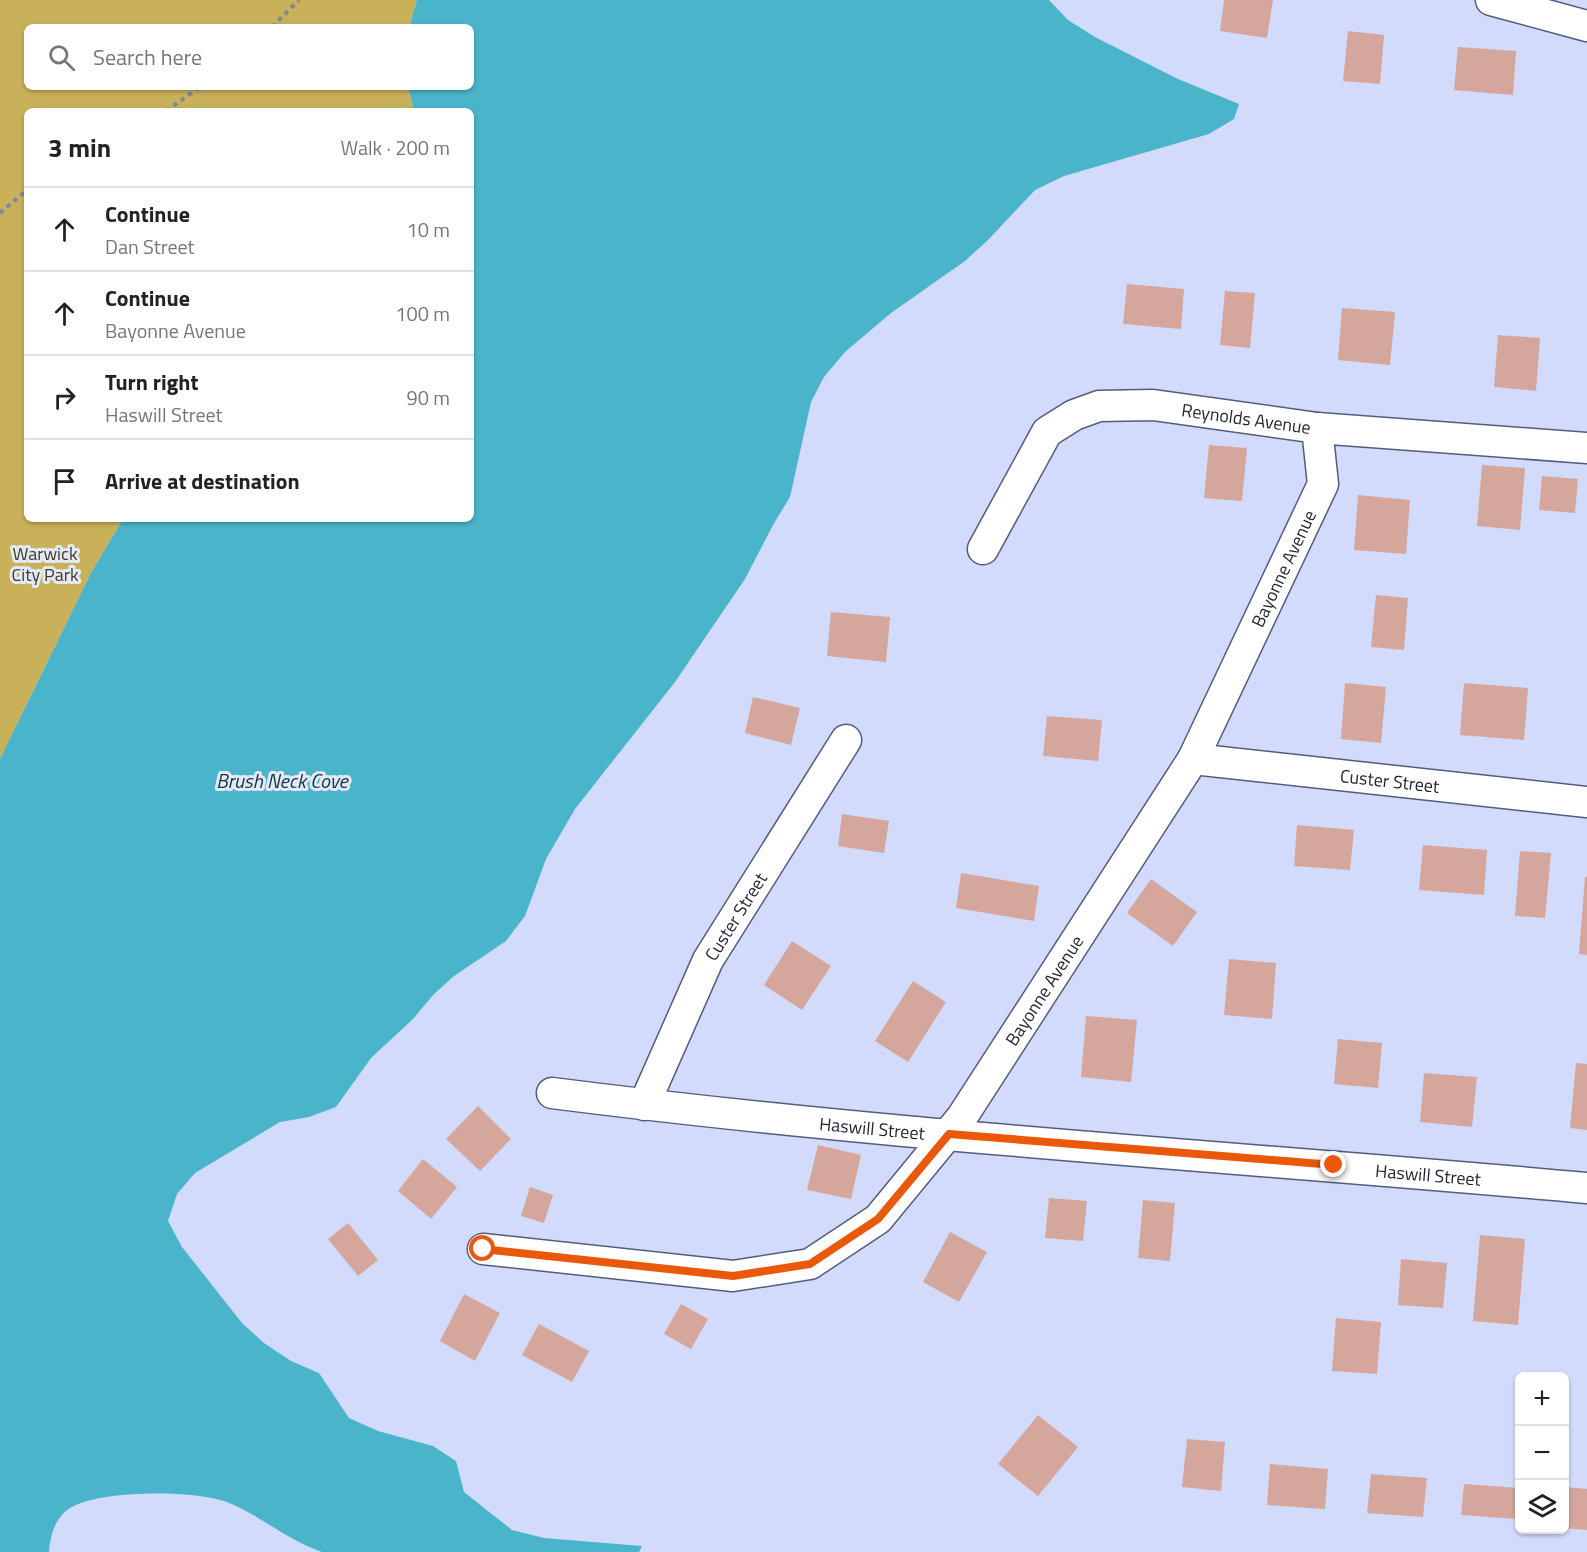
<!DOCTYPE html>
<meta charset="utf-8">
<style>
:root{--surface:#fff;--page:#f6f6f6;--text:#222;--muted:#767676;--line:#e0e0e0}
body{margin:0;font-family:"Titillium Web",sans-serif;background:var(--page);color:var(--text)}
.controls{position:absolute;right:18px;bottom:18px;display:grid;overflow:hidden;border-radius:9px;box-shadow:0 2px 4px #0004}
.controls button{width:54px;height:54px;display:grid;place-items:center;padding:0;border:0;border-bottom:2px solid var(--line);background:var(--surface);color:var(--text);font:30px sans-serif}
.stop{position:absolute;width:18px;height:18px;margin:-14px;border:4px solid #ea580c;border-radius:50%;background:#fff}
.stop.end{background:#ea580c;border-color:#fff;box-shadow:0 2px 6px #0008}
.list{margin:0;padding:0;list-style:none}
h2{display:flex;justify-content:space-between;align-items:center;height:78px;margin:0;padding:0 24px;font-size:26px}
h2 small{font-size:20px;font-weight:400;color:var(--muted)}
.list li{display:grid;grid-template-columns:39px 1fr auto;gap:18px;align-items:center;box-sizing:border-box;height:84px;padding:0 24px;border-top:2px solid var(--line)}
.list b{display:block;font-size:22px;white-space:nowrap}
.list p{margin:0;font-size:20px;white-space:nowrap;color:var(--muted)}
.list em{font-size:20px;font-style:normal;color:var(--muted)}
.icon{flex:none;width:33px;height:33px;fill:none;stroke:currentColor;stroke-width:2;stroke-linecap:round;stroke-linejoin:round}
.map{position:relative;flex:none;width:1587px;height:1552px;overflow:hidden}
.search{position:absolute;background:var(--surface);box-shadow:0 2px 4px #0004;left:24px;top:24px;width:450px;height:66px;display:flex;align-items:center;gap:15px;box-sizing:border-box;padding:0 21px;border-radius:9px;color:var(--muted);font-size:22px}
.panel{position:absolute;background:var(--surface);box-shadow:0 2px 4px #0004;left:24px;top:108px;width:450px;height:414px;border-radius:9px}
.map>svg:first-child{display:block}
</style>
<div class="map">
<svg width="1587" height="1552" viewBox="0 0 1587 1552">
<rect width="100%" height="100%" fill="#d2dbfb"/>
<path fill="#c9b15a" d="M 0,0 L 417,0 L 409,27 L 27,27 L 27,87 L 408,87 L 414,111 L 27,111 L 27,519 L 123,519 L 91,573 L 0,759 Z"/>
<path fill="#4ab4cb" d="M 417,0 L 1049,0 L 1068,20 L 1095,37 L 1178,79 L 1239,104 L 1234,119 L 1209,134 L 1064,176 L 1035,190 L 989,239 L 965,261 L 891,313 L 845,352 L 824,377 L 811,402 L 790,497 L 773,525 L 745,579 L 675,682 L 575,809 L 546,859 L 525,916 L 506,941 L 454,976 L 433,995 L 413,1019 L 371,1058 L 336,1107 L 309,1117 L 280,1122 L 195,1173 L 177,1194 L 168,1221 L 182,1247 L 242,1323 L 264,1343 L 291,1361 L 319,1373 L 349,1418 L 378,1431 L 433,1446 L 456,1461 L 464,1492 L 512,1530 L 544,1538 L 642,1546 L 639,1552 L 322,1552 C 286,1540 258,1513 224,1501 C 193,1490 91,1489 66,1511 C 54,1521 50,1537 49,1552 L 0,1552 L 0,759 L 91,573 L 123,519 L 471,519 L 471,111 L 414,111 L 408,87 L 471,87 L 471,27 L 409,27 Z"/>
<g fill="#d5a79c">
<path d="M 1224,0 L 1273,0 L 1267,38 L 1220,31 Z"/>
<path d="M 1348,31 L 1384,35 L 1380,84 L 1343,81 Z"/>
<path d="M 1458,47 L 1516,51 L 1513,95 L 1454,90 Z"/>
<path d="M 1127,284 L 1184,289 L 1181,329 L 1123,324 Z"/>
<path d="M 1225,291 L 1255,293 L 1250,348 L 1220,345 Z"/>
<path d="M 1342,308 L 1395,312 L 1390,365 L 1338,360 Z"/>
<path d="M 1498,335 L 1540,338 L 1536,391 L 1494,387 Z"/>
<path d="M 1209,445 L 1247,448 L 1242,501 L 1204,498 Z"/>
<path d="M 1482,465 L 1525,468 L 1520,530 L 1477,526 Z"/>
<path d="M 1542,476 L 1578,479 L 1575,513 L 1539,510 Z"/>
<path d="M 1358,495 L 1410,500 L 1406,554 L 1354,550 Z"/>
<path d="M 1376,595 L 1408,598 L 1404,650 L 1371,647 Z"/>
<path d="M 831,612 L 890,617 L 886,662 L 827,656 Z"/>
<path d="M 1345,683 L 1386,687 L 1381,743 L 1341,739 Z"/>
<path d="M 1464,683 L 1528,688 L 1524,740 L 1460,735 Z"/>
<path d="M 753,697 L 800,708 L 791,745 L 745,733 Z"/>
<path d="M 1047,716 L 1102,720 L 1098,761 L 1043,756 Z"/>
<path d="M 842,814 L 889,821 L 884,853 L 838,846 Z"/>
<path d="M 1297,825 L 1354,830 L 1350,870 L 1294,866 Z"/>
<path d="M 1423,845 L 1487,850 L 1484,895 L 1419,890 Z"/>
<path d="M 1520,851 L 1551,853 L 1545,918 L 1515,916 Z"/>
<path d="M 961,873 L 1039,886 L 1034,921 L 956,908 Z"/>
<path d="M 1585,877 L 1587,877 L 1587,955 L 1579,954 Z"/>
<path d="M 1151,879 L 1197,912 L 1173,946 L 1127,913 Z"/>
<path d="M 792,941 L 831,966 L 802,1010 L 764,985 Z"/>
<path d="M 1229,959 L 1276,963 L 1272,1019 L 1224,1015 Z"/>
<path d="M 913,981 L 946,1002 L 908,1062 L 875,1041 Z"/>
<path d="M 1086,1016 L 1137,1020 L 1131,1082 L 1081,1077 Z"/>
<path d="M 1338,1039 L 1382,1043 L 1378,1088 L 1334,1084 Z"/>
<path d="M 1576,1063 L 1587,1064 L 1587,1130 L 1570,1128 Z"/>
<path d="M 1424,1073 L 1477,1077 L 1472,1127 L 1420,1122 Z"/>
<path d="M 478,1106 L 511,1139 L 480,1171 L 446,1139 Z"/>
<path d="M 818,1145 L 861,1155 L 851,1199 L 807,1190 Z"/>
<path d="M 423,1159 L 457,1187 L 431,1219 L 398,1191 Z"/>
<path d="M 530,1187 L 553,1195 L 544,1223 L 521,1216 Z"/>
<path d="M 1049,1198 L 1087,1201 L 1083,1241 L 1045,1238 Z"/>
<path d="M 1143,1200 L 1175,1203 L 1170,1261 L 1138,1258 Z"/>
<path d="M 348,1223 L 378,1260 L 358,1276 L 328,1239 Z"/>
<path d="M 950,1232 L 987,1252 L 959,1302 L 923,1282 Z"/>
<path d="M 1480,1235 L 1525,1239 L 1518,1325 L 1473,1321 Z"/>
<path d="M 1401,1259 L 1447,1263 L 1443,1308 L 1398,1305 Z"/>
<path d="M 464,1294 L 500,1313 L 475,1361 L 440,1341 Z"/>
<path d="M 681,1304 L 708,1319 L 691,1349 L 664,1334 Z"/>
<path d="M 1336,1318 L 1381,1322 L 1377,1374 L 1332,1371 Z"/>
<path d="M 539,1324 L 589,1351 L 572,1382 L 522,1355 Z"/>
<path d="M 1038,1415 L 1078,1447 L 1038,1496 L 998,1464 Z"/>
<path d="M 1187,1439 L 1225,1442 L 1221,1491 L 1182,1487 Z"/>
<path d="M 1270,1464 L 1328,1469 L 1325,1509 L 1267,1505 Z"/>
<path d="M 1371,1474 L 1427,1478 L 1423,1517 L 1367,1513 Z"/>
<path d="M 1464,1484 L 1519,1488 L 1517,1519 L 1461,1515 Z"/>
<path d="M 1564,1487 L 1587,1489 L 1587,1530 L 1564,1528 Z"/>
</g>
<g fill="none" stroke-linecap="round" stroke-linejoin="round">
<defs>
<g id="street">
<path d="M 1491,0 L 1587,26"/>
<path id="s1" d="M 983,549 L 1047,432 L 1074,415 L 1099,406 L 1153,405 L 1317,428 L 1587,448"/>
<path id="s2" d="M 1193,759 L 1587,802"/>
<path id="s3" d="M 552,1093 C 896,1137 1242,1157 1587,1188"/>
<path id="s4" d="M 644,1105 L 708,960 L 846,740"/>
<path id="s5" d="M 483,1249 L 733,1276 L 810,1264 L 878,1219 L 962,1117 L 1193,759 L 1323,484 L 1317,428"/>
</g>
</defs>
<use href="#street" stroke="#545c7e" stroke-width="33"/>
<g stroke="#7f869e" stroke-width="4" stroke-dasharray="4.5 4.5" stroke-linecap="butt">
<path d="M 272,27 L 299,0"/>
<path d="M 166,111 L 200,87"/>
<path d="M 0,213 L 27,190"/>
</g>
<use href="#street" stroke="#fff" stroke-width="30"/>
</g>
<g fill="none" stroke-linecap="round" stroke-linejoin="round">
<path stroke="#ea580c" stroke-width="8" d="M 483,1249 L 733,1276 L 810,1264 L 878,1219 L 949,1134 L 1334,1165"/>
</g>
<g text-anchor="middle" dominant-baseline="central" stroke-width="6" stroke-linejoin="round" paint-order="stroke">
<g font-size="18" fill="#1e2231" stroke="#e4e9f9">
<text stroke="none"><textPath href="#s1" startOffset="340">Reynolds Avenue</textPath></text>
<text stroke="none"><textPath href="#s5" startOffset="1180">Bayonne Avenue</textPath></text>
<text stroke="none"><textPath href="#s2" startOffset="198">Custer Street</textPath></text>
<text stroke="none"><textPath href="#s4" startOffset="210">Custer Street</textPath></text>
<text stroke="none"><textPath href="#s5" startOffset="694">Bayonne Avenue</textPath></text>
<text stroke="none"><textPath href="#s3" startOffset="322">Haswill Street</textPath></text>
<text stroke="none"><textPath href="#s3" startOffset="880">Haswill Street</textPath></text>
</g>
<g font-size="18" fill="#413a22" stroke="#e4e9f9">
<text x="45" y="553">Warwick<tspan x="45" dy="21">City Park</tspan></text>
</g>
<g font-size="20" font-style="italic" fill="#15353c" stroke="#e4e9f9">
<text x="282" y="780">Brush Neck Cove</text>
</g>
</g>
</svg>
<div class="controls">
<button>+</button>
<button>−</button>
<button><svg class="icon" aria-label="layers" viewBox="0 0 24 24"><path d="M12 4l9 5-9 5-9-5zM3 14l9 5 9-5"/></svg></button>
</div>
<div class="stop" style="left:483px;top:1249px"></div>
<div class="stop end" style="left:1334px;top:1165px"></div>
<div class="search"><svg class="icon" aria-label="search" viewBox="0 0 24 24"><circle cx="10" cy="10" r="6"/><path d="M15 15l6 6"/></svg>Search here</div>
<section class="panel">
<h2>3 min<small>Walk · 200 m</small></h2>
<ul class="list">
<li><svg class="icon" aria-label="ahead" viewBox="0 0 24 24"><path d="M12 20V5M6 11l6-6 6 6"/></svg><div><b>Continue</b><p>Dan Street</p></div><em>10 m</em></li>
<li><svg class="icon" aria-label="ahead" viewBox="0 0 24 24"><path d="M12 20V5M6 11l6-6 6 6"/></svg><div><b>Continue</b><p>Bayonne Avenue</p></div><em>100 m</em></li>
<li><svg class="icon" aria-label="right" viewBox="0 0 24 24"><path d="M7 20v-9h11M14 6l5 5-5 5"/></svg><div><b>Turn right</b><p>Haswill Street</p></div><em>90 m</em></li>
<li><svg class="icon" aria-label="arrive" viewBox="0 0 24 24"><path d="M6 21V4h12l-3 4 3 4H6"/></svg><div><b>Arrive at destination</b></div></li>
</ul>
</section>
</div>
